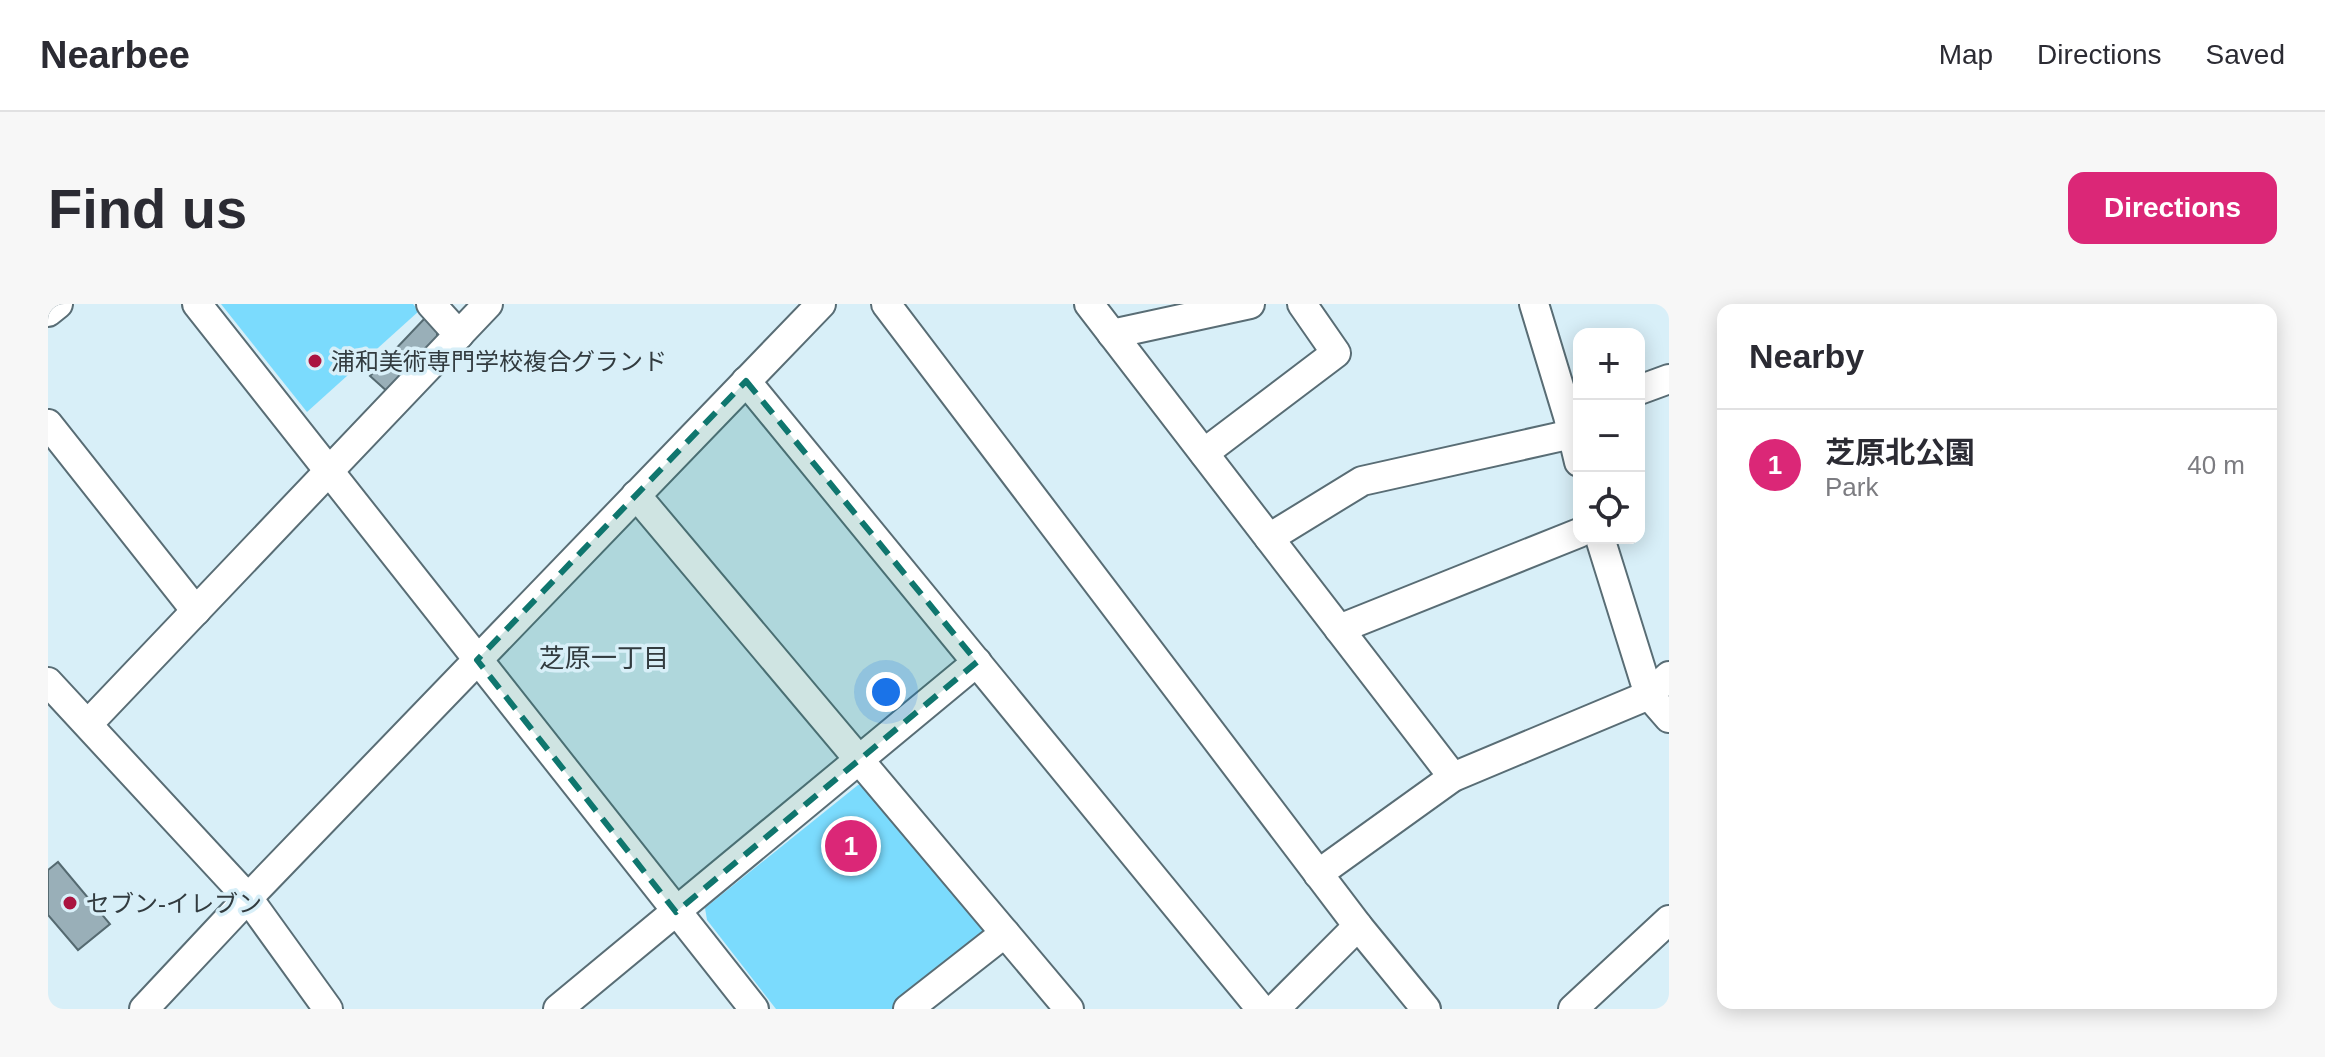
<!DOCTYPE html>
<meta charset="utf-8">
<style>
:root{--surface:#fff;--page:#f7f7f7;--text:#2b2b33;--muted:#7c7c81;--line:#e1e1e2;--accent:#db2777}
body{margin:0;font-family:Arial,"Noto Sans JP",sans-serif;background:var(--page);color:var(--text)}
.controls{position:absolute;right:24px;top:24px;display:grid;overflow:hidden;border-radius:16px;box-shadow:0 4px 20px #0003}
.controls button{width:72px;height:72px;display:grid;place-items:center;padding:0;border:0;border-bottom:2px solid var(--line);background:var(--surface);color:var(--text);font:40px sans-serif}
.you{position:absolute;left:838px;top:388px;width:28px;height:28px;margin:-20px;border:6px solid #fff;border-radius:50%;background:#1a73e8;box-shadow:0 0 0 12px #1a73e833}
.badge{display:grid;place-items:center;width:52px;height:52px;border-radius:50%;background:var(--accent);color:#fff;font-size:26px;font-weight:700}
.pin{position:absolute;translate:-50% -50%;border:4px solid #fff;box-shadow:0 2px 8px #0006}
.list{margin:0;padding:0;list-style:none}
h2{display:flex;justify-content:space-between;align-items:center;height:104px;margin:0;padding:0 32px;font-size:34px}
h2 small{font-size:26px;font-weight:400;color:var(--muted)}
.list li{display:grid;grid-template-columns:52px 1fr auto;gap:24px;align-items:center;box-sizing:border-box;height:112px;padding:0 32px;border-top:2px solid var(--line)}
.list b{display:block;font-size:30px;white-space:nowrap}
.list p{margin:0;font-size:26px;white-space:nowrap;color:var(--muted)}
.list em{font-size:26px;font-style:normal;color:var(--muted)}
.icon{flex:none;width:44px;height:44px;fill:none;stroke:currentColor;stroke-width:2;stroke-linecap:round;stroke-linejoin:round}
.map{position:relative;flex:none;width:1621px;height:705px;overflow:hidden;border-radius:16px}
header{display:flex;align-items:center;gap:48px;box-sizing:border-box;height:112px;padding:0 40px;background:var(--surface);border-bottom:2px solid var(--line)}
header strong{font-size:38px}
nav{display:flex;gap:44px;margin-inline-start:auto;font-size:28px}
.intro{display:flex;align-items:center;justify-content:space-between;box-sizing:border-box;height:192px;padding:0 48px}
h1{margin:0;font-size:56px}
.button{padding:20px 36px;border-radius:16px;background:var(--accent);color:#fff;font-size:28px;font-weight:700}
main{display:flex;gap:48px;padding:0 48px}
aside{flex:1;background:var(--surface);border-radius:16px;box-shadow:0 4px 20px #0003}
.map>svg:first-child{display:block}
</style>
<header>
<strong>Nearbee</strong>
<nav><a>Map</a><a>Directions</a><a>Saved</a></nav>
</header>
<div class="intro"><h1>Find us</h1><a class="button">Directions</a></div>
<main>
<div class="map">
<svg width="1621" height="705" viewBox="0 0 1621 705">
<rect width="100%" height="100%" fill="#d8eff8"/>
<g fill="#7bdbfd">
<path d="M 173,0 L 365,0 L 371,7 L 259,108 Z"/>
<path d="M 824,480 L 939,626 L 934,637 L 846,705 L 728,705 L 659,616 L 657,604 L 810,481 Z"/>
</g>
<g fill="#99afb8" stroke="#556a71" stroke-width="2">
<path d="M 378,13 L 389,25 L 389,36 L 341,89 L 322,72 Z"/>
<path d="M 10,558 L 62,620 L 30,646 L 0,611 L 0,566 Z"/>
</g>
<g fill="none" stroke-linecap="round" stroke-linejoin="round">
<defs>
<g id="minor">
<path d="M 149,0 L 706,705"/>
<path d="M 383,0 L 411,31"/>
<path d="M 838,0 L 1310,622 L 1378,705"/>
<path d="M 1041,0 L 1405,473"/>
<path d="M 1486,0 L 1520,112 L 1531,158"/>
<path d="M 0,8 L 10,0"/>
<path d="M 1064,30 L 1202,0"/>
<path d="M 698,77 L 1213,705"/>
<path d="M 1591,86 L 1621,75"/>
<path d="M 0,120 L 148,307"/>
<path d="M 1156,149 L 1288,49 L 1254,0"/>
<path d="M 588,191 L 1021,705"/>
<path d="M 1221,234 L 1314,177 L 1524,130"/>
<path d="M 1552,234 L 1601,391 L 1621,414"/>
<path d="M 1291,325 L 1531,229"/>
<path d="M 0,378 L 200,594 L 280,705"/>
<path d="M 40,420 L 440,0"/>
<path d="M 1270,570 L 1405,473 L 1601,391 L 1621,372"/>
<path d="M 96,705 L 200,594 L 773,0"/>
<path d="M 510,705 L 929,358"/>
<path d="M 860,705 L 957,629"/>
<path d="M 1227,705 L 1310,622"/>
<path d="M 1525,705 L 1621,616"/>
</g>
</defs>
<use href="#minor" stroke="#596d75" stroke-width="32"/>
<use href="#minor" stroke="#fff" stroke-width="28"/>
</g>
<path fill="#0f766e" fill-opacity="0.2" stroke="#0f766e" stroke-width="6" stroke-dasharray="16 10" stroke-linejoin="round" d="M 698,77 L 929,358 L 628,608 L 429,356 Z"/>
<g fill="#aa1440" stroke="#d8eff8" stroke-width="3">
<circle cx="267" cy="57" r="8"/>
<circle cx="22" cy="599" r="8"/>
</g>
<g text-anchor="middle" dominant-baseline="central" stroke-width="7" stroke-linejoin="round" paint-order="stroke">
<g font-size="24" fill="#323b3f" stroke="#d8eff8" text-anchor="start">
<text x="283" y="57">浦和美術専門学校複合グランド</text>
<text x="38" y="599">セブン-イレブン</text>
</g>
<g font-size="26" fill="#323b3f" stroke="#d8eff8">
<text x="556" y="354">芝原一丁目</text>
</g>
</g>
</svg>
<div class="controls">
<button>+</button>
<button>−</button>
<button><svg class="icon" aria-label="locate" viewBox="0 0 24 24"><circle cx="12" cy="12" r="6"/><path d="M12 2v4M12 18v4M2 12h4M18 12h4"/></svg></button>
</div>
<div class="you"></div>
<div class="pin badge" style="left:803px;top:542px">1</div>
</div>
<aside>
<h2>Nearby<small></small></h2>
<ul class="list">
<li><span class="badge">1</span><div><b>芝原北公園</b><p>Park</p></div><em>40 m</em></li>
</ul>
</aside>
</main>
